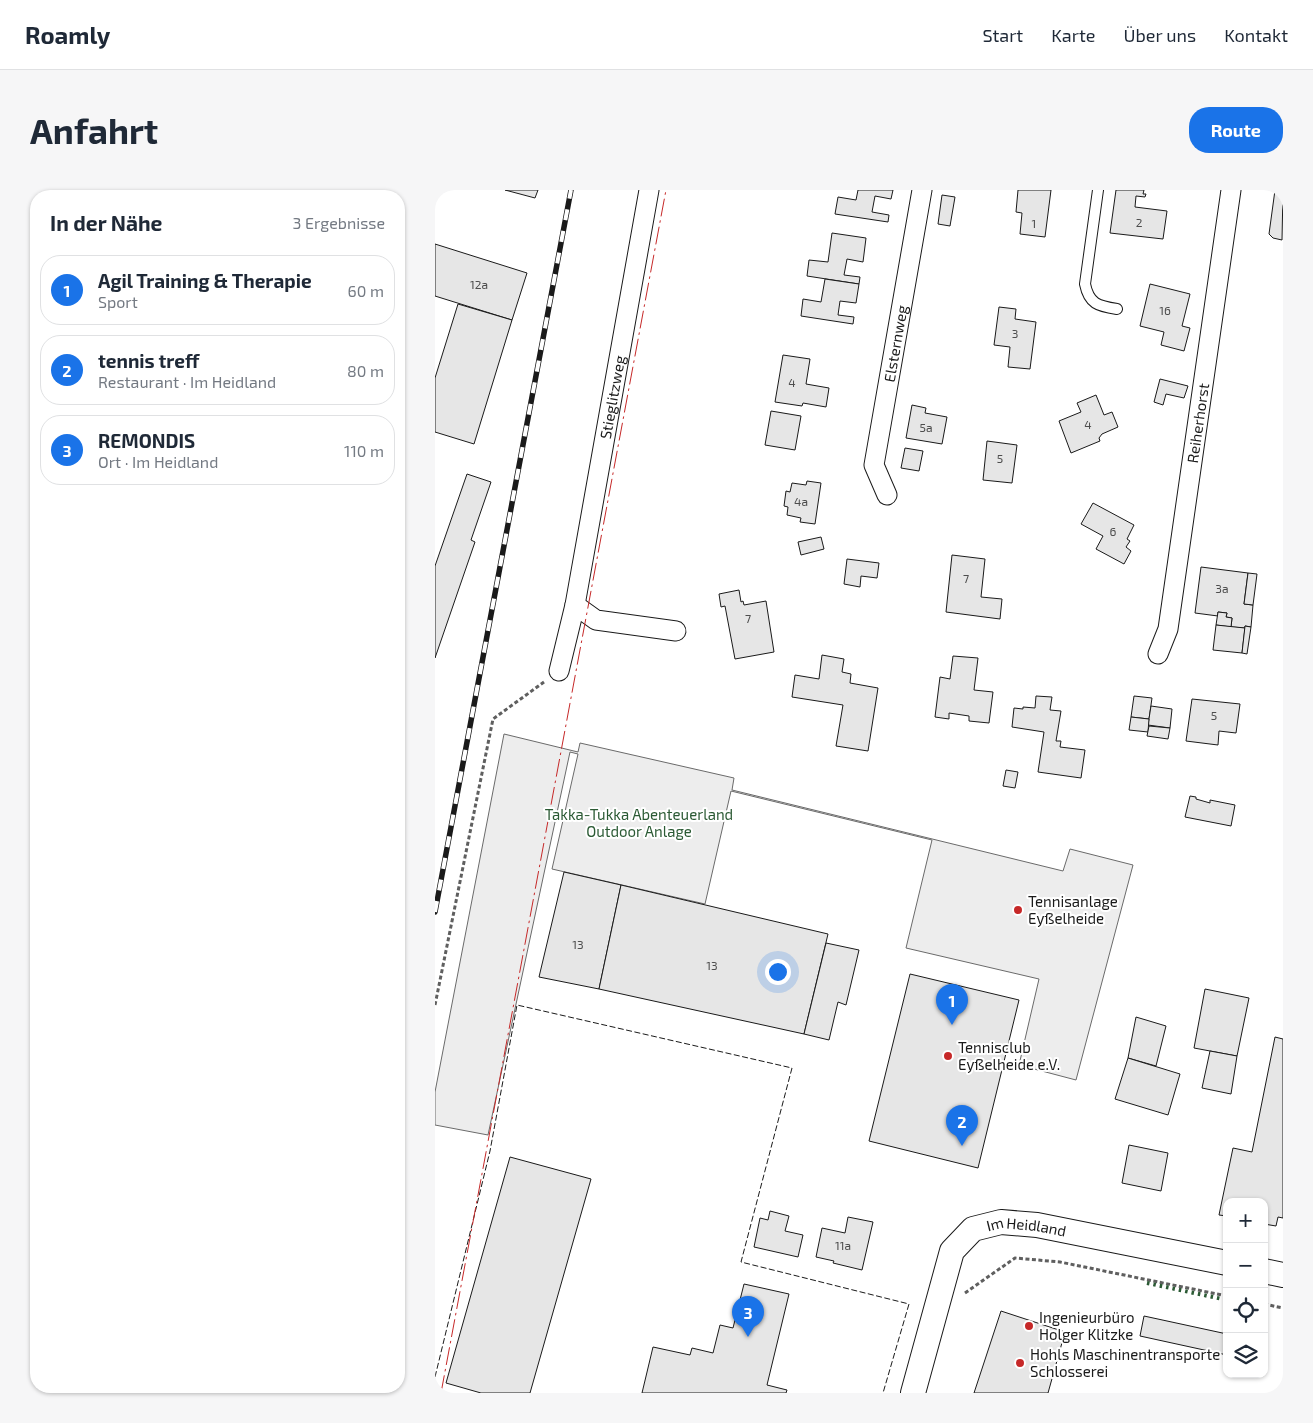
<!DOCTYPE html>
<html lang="de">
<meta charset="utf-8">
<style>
:root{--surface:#fff;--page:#f6f6f7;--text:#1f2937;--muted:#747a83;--line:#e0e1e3;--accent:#1a73e8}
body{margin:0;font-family:"Exo 2",sans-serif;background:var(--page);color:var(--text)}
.controls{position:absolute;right:15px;bottom:15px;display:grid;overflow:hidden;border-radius:10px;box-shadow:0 1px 4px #0004}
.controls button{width:45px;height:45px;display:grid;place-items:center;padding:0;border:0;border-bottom:1px solid var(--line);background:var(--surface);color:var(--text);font:25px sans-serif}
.you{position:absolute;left:342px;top:781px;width:18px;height:18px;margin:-12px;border:4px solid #fff;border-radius:50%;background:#1a73e8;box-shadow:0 0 0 8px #1a73e833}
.badge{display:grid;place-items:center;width:32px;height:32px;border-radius:50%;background:var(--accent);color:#fff;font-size:16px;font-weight:700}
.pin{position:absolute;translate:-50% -41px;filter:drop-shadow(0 1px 2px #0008)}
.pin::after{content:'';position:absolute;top:26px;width:18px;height:15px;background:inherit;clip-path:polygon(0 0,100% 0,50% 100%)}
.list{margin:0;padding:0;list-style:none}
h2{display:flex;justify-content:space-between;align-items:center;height:65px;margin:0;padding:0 20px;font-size:21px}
h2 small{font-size:16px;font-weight:400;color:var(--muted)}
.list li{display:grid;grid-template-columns:32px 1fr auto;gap:15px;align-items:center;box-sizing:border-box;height:70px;margin:0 10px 10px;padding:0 10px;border:1px solid var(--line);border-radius:20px}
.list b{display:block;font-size:19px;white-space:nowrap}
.list p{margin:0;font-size:16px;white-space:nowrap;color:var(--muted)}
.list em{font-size:16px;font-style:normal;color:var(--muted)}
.icon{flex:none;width:28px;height:28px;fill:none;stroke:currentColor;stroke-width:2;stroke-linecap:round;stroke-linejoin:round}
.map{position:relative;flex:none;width:848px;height:1203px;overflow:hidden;border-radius:20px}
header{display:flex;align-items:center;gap:30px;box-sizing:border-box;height:70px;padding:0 25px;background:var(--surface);border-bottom:1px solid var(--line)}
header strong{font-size:24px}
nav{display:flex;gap:28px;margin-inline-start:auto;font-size:18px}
.intro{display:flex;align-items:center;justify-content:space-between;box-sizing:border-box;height:120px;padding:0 30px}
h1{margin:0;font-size:35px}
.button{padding:12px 22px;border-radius:20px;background:var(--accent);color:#fff;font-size:18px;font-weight:700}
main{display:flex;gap:30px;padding:0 30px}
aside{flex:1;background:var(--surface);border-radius:20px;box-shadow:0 1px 4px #0004}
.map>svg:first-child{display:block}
</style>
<header>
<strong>Roamly</strong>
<nav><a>Start</a><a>Karte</a><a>Über uns</a><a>Kontakt</a></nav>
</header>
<div class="intro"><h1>Anfahrt</h1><a class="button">Route</a></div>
<main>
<aside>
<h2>In der Nähe<small>3 Ergebnisse</small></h2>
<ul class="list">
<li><span class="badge">1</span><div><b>Agil Training &amp; Therapie</b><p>Sport</p></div><em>60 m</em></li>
<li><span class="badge">2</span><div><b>tennis treff</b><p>Restaurant · Im Heidland</p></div><em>80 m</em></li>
<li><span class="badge">3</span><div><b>REMONDIS</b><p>Ort · Im Heidland</p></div><em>110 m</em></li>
</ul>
</aside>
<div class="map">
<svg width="848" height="1203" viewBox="0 0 848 1203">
<rect width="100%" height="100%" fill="#fff"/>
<path fill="#ededed" stroke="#6a6a6a" d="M 69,544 L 143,562 L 145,553 L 299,588 L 297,600 L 628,681 L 635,659 L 698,675 L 641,890 L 584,875 L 604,789 L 471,758 L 497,650 L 296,601 L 270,714 L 117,679 L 143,564 L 135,562 L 53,945 L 0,935 L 0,902 Z"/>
<g fill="#e6e6e6" stroke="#1a1a1a">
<path d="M 70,0 L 103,0 L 100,8 Z"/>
<path d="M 423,0 L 458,0 L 456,9 L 440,6 L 437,22 L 454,25 L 453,32 L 400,24 L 403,7 L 421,10 Z"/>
<path d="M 583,0 L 616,0 L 610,47 L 585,44 L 587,23 L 581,22 Z"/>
<path d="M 681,0 L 709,0 L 708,4 L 711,4 L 710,7 L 701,6 L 700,17 L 732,21 L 728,49 L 675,43 Z"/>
<path d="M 840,0 L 848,0 L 847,50 L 838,48 L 834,44 Z"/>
<path d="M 507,5 L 520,7 L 515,36 L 503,34 Z"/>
<path d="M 397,43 L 431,48 L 428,72 L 412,69 L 409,85 L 425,87 L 424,94 L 372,86 L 374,70 L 393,72 Z"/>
<path d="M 0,54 L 92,83 L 77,130 L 0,106 Z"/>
<path d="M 390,89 L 424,94 L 421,113 L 405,111 L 403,125 L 419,127 L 418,134 L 366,126 L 368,109 L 386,112 Z"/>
<path d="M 715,94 L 755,104 L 747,136 L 755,138 L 749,161 L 726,155 L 729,142 L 705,136 Z"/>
<path d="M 23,114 L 77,130 L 39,254 L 0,242 L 0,188 Z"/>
<path d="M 564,117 L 581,119 L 580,129 L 601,132 L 595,179 L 573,177 L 575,157 L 559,155 Z"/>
<path d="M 348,165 L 375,169 L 371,194 L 394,198 L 391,217 L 368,213 L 367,216 L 340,212 Z"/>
<path d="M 725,189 L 753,196 L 749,208 L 731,204 L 728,215 L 719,212 Z"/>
<path d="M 661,205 L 669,225 L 677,222 L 683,237 L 667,244 L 664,248 L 665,251 L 636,263 L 624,231 L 646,222 L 642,213 Z"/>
<path d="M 477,215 L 491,218 L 490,223 L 512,227 L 507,254 L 471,248 Z"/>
<path d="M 336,221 L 366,226 L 360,260 L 330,255 Z"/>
<path d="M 552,251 L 582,255 L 577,293 L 548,290 Z"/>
<path d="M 470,258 L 488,261 L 484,281 L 466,278 Z"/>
<path d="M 32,284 L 56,292 L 36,350 L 40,352 L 0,468 L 0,376 Z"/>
<path d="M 372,291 L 386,293 L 380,334 L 365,332 L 366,328 L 352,325 L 353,317 L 349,316 L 351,301 L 355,302 L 357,293 L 371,295 Z"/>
<path d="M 658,313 L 699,335 L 692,349 L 695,351 L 691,357 L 696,361 L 689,374 L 661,359 L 668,346 L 646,334 Z"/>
<path d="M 386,347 L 389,359 L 366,365 L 363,352 Z"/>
<path d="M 517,365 L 550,369 L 546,407 L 567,409 L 565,429 L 511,422 Z"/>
<path d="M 412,369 L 444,373 L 442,388 L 426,386 L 425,397 L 409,394 Z"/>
<path d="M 766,377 L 813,383 L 809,414 L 818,415 L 816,437 L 810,436 L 810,438 L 796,437 L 797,428 L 791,427 L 792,423 L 783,422 L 783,426 L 760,423 Z"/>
<path d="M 813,383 L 822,384 L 818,415 L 809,414 Z"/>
<path d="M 304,400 L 306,412 L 308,411 L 309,415 L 331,411 L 339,462 L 300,469 L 290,416 L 286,417 L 284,404 Z"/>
<path d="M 783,422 L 792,423 L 791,427 L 797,428 L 796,437 L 781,435 Z"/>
<path d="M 781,435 L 810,438 L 807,463 L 778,460 Z"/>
<path d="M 810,436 L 816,437 L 812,464 L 807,463 Z"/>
<path d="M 387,465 L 409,469 L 407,482 L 416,484 L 415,493 L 443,498 L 433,561 L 401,556 L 408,515 L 357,507 L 360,485 L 384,489 Z"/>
<path d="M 518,466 L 543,468 L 539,500 L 558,502 L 554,533 L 534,531 L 534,526 L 514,523 L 514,529 L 500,527 L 505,487 L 515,489 Z"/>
<path d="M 601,506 L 617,507 L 615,520 L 626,521 L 621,551 L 626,551 L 625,557 L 650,560 L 646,588 L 603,582 L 609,542 L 577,537 L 579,518 L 588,519 L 588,517 L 600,518 Z"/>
<path d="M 699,506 L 717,508 L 714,529 L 696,527 Z"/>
<path d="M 757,509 L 805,514 L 801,543 L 784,541 L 783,555 L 751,551 Z"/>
<path d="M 716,516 L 737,519 L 735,538 L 713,535 Z"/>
<path d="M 696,527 L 714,529 L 713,542 L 694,540 Z"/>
<path d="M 714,536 L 735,538 L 733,549 L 712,546 Z"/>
<path d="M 571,580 L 583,582 L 580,598 L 568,596 Z"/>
<path d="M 755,606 L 761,607 L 761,609 L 775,613 L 775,610 L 800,615 L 796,636 L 750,627 Z"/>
<path d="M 129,682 L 186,695 L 164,799 L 104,787 Z"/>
<path d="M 186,695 L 393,744 L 369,844 L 164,799 Z"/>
<path d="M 391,753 L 424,760 L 411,815 L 403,812 L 394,850 L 369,844 Z"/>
<path d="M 475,784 L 584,810 L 543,978 L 434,951 Z"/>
<path d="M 770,799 L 814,808 L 802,866 L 759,858 Z"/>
<path d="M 701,827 L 731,836 L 721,876 L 693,868 Z"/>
<path d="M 840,847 L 848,849 L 848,1028 L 843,1027 L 841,1036 L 829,1034 L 829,1012 L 792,1012 L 792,1026 L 784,1025 L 798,958 L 817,962 Z"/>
<path d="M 775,861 L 802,866 L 796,904 L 767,898 Z"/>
<path d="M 693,868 L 745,884 L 733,925 L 680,909 Z"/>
<path d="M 694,955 L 733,963 L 726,1001 L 687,993 Z"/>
<path d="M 75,967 L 156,989 L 95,1203 L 46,1203 L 11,1193 Z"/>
<path d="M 335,1021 L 354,1026 L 350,1041 L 368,1045 L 363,1067 L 319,1057 L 325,1028 L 333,1030 Z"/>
<path d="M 413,1027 L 438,1032 L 427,1080 L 398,1073 L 399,1071 L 381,1067 L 387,1038 L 410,1043 Z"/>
<path d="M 309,1094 L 354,1104 L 332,1195 L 352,1200 L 351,1203 L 207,1203 L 218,1157 L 255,1165 L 257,1158 L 278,1163 L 285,1135 L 298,1138 Z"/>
<path d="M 566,1121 L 630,1142 L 613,1203 L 539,1203 Z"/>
<path d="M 709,1126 L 792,1144 L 792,1165 L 705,1146 Z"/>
</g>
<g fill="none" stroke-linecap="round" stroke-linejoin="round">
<defs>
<path id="service" d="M 663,0 L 650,94 C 654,114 663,116 682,119"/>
<g id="minor">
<path id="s1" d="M 452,305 L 439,275 L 487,0"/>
<path d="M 140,415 L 161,430 L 241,441"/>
<path id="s2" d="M 723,464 L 733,439 L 796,0"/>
<path id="s3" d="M 124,481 L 140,415 L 214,0"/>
</g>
<g id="tertiary">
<path d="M 829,1081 L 848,1085"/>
<path id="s4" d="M 478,1203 L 517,1061 L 538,1039 L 566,1032 L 602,1035 L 792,1073"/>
</g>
</defs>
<use href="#service" stroke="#1a1a1a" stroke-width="12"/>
<use href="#minor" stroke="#1a1a1a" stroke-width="21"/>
<use href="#tertiary" stroke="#1a1a1a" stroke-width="26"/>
<g stroke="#5f5f5f" stroke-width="3" stroke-dasharray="4 2.5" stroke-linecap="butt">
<path d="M 0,815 L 58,529 L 109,492"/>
<path d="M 530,1103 L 580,1068 L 625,1072 L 792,1106"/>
<path d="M 829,1114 L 848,1118"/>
</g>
<use href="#service" stroke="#fff" stroke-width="10"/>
<use href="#minor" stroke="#fff" stroke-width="19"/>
<use href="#tertiary" stroke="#fff" stroke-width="24"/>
<defs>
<path id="rail" d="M 0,722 L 136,0"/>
</defs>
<use href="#rail" stroke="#1a1a1a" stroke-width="5.5"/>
<use href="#rail" stroke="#fff" stroke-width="4" stroke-dasharray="11" stroke-linecap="butt"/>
<path stroke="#2b5a34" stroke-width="4" stroke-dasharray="2.5 4" stroke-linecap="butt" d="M 712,1093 L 792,1110"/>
<path stroke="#1a1a1a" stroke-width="1" stroke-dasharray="6 2.5" stroke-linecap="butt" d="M 0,1187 L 55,961 L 82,815 L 357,878 L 306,1072 L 474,1114 L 448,1203"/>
<path stroke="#c62828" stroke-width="1" stroke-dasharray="18 4 2.5 4" stroke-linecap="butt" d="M 6,1203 L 231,0"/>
</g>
<g fill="#c62828" stroke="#fff" stroke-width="2">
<circle cx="583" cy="720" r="5"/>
<circle cx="513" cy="866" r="5"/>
<circle cx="594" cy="1136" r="5"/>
<circle cx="585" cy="1173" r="5"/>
</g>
<g text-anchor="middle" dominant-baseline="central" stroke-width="4" stroke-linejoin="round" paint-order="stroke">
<g font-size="12" fill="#4d4d4d">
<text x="704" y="32">2</text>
<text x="599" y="33">1</text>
<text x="44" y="94">12a</text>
<text x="730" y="120">16</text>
<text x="580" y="143">3</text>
<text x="357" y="192">4</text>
<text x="653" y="234">4</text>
<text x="491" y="237">5a</text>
<text x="565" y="268">5</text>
<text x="366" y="311">4a</text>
<text x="678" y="341">6</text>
<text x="531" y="388">7</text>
<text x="787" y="398">3a</text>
<text x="313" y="428">7</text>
<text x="779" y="525">5</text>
<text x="143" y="754">13</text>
<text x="277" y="775">13</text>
<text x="408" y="1055">11a</text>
</g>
<g font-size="15" fill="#1a1a1a" stroke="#fff">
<text stroke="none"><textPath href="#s1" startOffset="156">Elsternweg</textPath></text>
<text stroke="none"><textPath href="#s3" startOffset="279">Stieglitzweg</textPath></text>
<text stroke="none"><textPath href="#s2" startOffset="235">Reiherhorst</textPath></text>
<text stroke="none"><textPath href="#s4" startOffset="232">Im Heidland</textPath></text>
</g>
<g font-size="15" fill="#2b5a34" stroke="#fff">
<text x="204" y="624">Takka-Tukka Abenteuerland<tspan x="204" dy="17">Outdoor Anlage</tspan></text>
</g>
<g font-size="15" fill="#1a1a1a" stroke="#fff" text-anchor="start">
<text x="593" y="711">Tennisanlage<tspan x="593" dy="17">Eyßelheide</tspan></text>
<text x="523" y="857">Tennisclub<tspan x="523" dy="17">Eyßelheide e.V.</tspan></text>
<text x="604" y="1127">Ingenieurbüro<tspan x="604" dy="17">Holger Klitzke</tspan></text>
<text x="595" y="1164">Hohls Maschinentransporte<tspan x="595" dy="17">Schlosserei</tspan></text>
</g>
</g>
</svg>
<div class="controls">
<button>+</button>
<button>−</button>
<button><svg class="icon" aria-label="locate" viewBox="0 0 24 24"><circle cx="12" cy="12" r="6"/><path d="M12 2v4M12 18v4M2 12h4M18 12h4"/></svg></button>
<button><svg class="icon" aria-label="layers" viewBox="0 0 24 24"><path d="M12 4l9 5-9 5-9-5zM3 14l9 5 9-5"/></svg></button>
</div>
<div class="you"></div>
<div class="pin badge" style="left:517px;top:835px">1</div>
<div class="pin badge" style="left:527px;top:956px">2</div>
<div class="pin badge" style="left:313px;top:1147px">3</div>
</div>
</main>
